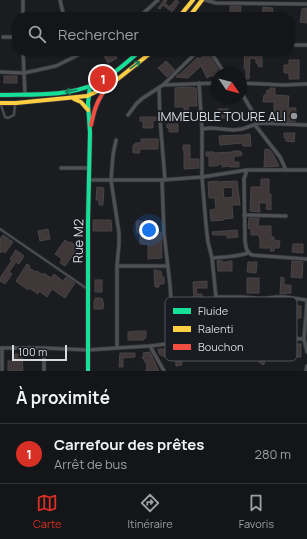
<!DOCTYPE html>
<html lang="fr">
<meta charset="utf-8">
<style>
:root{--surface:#141518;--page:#212225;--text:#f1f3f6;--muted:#9d9fa2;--line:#333437;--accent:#d93025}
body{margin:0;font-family:Manrope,sans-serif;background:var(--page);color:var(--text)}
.compass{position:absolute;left:211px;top:68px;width:36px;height:36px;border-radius:50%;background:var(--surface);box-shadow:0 1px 3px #0004;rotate:125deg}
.scale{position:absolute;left:12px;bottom:10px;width:55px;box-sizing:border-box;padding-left:4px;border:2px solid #d7d9de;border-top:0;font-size:11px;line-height:14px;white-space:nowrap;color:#d7d9de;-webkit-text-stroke:3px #181b22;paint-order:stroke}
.you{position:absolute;left:149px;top:230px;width:14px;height:14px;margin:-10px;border:3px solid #fff;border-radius:50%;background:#1a73e8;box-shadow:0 0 0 6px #1a73e833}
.badge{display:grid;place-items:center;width:26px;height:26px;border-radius:50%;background:var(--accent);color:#fff;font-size:13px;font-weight:700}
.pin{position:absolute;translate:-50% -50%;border:2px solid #fff;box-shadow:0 1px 4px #0006}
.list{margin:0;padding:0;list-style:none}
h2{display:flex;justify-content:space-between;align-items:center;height:52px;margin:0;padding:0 16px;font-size:17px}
h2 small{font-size:13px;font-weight:400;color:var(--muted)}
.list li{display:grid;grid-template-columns:26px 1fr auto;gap:12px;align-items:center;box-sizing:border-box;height:60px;padding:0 16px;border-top:1px solid var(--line)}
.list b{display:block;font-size:15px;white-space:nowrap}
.list p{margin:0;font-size:13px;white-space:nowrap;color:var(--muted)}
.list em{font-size:13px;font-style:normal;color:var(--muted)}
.icon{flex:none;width:22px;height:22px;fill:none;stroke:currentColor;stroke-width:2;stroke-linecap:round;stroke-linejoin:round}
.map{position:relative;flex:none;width:307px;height:371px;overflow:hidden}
.search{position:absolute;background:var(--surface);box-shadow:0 1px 3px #0004;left:12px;right:12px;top:12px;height:44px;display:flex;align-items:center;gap:10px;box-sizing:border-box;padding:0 14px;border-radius:16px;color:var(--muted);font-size:15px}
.sheet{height:112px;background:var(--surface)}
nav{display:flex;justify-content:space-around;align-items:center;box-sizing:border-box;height:56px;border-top:1px solid var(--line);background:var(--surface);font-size:11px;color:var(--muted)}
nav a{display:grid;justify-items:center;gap:2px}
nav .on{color:var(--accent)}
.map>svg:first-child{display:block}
</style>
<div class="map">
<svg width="307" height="371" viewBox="0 0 307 371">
<rect width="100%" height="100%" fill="#1a1c20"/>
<g fill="#3f3738" stroke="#464547" fill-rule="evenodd">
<path d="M 164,0 L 167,0 L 165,3 L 169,7 L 176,0 L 179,2 L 172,12 L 163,5 L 160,9 L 158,8 Z"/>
<path d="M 230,6 L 241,6 L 240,17 L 235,17 L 235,12 L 230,12 Z"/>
<path d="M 263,7 L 273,8 L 272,17 L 262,17 Z"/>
<path d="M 307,8 L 307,23 L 300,22 L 302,9 Z"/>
<path d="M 101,51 L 112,51 L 117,58 L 108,63 Z"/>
<path d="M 245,51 L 262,51 L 262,67 L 258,66 L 258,63 L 256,63 L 256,59 L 250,58 L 249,79 L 246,79 L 246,69 L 244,69 Z"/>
<path d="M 208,53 L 221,74 L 217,74 L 217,80 L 215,80 L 212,75 L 207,78 L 201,66 L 188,78 L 176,77 L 179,74 L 179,75 L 198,57 L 199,59 Z"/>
<path d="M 289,60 L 299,60 L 299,79 L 289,79 L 289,73 L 284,73 L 284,65 L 289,65 Z"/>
<path d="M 166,61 L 175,70 L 167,77 L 158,68 Z"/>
<rect x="4" y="76" width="13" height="7"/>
<path d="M 186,87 L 196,88 L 197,106 L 188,106 L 189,119 L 184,119 L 184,107 L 175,107 L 175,88 Z"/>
<path d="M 270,88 L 275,88 L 275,95 L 289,96 L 288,108 L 296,108 L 295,122 L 275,121 L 276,113 L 274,113 L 274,102 L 263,102 L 264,95 L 266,95 L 267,90 L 270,90 Z"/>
<rect x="218" y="109" width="10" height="9"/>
<path d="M 140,117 L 156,117 L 156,120 L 153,121 L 153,128 L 143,128 L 143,121 L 140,121 Z"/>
<path d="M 167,124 L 178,124 L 178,132 L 169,132 L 169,128 L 167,128 Z"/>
<path d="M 284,133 L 295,133 L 294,142 L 286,141 L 286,138 L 284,138 Z"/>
<path d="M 250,134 L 251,146 L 243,146 L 242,143 L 220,145 L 219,136 L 244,135 Z"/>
<path d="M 141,139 L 158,139 L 158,149 L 140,149 L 140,153 L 133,153 L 133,145 L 136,145 L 135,143 L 141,143 Z"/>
<path d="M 183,145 L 190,145 L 190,159 L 199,159 L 199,168 L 184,169 L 184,150 L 183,150 Z"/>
<path d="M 265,149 L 270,150 L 273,154 L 279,166 L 264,167 Z"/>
<path d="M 233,151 L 240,151 L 240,152 L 242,152 L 241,156 L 234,156 L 234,162 L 239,162 L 239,167 L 230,167 L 230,166 L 222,167 L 222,163 L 217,166 L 209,166 L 209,156 L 206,156 L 206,152 L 214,152 L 214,153 L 233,152 Z"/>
<path d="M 261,179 L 269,179 L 269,194 L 271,194 L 271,210 L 266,209 L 267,203 L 259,203 L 260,212 L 250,211 L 251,187 L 261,187 Z"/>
<path d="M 217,181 L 217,182 L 237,181 L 240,205 L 232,205 L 233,218 L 224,219 L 224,220 L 211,221 L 210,210 L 216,209 L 215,198 L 209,198 L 208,182 ZM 232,187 L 233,197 L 224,198 L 223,188 Z"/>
<path d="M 97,187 L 104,188 L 103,205 L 99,205 L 99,200 L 96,200 Z"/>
<path d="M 249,218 L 259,218 L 258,226 L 271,226 L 271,237 L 274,237 L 274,240 L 280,241 L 279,248 L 274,248 L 274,251 L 270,251 L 271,248 L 260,248 L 260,238 L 259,238 L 259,235 L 251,235 L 251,229 L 248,228 Z"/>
<path d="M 93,220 L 111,220 L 112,231 L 93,231 Z"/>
<path d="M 136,221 L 143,221 L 143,233 L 161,232 L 162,258 L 148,259 L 148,244 L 140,244 L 140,233 L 137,233 Z"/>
<path d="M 48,229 L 50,239 L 40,241 L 38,231 Z"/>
<path d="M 237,230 L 238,237 L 227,238 L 227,235 L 213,235 L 212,232 Z"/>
<path d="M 3,235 L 13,242 L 5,253 L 2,251 L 0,253 L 0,239 Z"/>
<path d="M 65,240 L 69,243 L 71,242 L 75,245 L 74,247 L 77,249 L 65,266 L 60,263 L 62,259 L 55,254 Z"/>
<path d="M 293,244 L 303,244 L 303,253 L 292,252 Z"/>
<path d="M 16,250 L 24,256 L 19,264 L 16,262 L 9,272 L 12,274 L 5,284 L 0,281 L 0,278 L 12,260 L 10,259 Z"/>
<path d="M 220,260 L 222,261 L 222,262 L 228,262 L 228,261 L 232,261 L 232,271 L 218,271 L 217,261 Z"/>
<path d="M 292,261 L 303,262 L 302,278 L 291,277 Z"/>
<path d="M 248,262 L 257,262 L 256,273 L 247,272 Z"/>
<path d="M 27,264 L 30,266 L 29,268 L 36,272 L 37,271 L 43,275 L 44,273 L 51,278 L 54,274 L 63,281 L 66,277 L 75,283 L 65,298 L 52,289 L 47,297 L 39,291 L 38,294 L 29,288 L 28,290 L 16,281 Z"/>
<path d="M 154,270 L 157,270 L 157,271 L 161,271 L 162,277 L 164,277 L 164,284 L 159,284 L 159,287 L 155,287 Z"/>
<path d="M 281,277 L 284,278 L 284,285 L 291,285 L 291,293 L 280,294 Z"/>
<rect x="247" y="278" width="12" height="15"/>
<rect x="95" y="280" width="7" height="12"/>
<path d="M 207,281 L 207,288 L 196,288 L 197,294 L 202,294 L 202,299 L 194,299 L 193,282 Z"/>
<path d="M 95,298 L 102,298 L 104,306 L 103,307 L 103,309 L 94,309 L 94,301 L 95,301 Z"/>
<path d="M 291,306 L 301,306 L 301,318 L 290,318 Z"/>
<path d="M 140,331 L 146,331 L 146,338 L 144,338 L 144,340 L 128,340 L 128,332 Z"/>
<path d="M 272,343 L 274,347 L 274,348 L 280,354 L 274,360 L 269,354 L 264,362 L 265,362 L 263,365 L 259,362 L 261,359 L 253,357 L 254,353 L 264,355 Z"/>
<rect x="292" y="344" width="9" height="13"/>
<path d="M 176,348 L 180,348 L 182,365 L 176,366 L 175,352 L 177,352 Z"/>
<path d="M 158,349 L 170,349 L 172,355 L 168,355 L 169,359 L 159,354 Z"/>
<path d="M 150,352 L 159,371 L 146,371 L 147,365 L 142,357 L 144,356 L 143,353 Z"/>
<path d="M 120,353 L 135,353 L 135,357 L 123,358 L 123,367 L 119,367 Z"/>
<path d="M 15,354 L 22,354 L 23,371 L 8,371 L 8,361 L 15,361 Z"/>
</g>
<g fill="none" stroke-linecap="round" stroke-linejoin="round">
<defs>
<g id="lane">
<path d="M 1,105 L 5,117 L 8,118 L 14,115 L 15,105"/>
<path d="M 0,229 L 86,288"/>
</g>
<g id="street">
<path d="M 23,0 L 23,17"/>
<path d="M 60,0 L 64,17"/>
<path d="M 205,0 L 216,3 L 307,4"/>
<path d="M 139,17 L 158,0"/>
<path d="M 3,37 L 17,37"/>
<path d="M 290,45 L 307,45"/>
<path d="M 23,51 L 24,73 L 56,66 L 86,51"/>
<path d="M 210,51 L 225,74"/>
<path d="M 0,72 L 24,73 L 25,94"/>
<path d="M 199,83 L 202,129 L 202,177 L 206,225 L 208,242 L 212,258 L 216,297 L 217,325 L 215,340"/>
<path d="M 241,83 L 283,85 L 307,84"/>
<path d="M 163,85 L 217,83"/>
<path d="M 159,88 L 160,119 L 165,180"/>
<path d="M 241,92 L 259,123"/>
<path d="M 128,115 L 137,103 L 143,98 L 163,85 L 198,51"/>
<path d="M 255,125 L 280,157 L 286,170"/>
<path d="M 202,129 L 211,128 L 234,130 L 242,129 L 259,123 L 307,125"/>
<path d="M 116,140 L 113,155 L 111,180 L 119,233 L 119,244 L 117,266 L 117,348"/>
<path d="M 61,168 L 89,168"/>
<path d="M 247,170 L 244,179 L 245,241 C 246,248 246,251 252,255 L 307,259"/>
<path d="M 89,180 L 162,180 L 202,177 L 247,170 L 307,170"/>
<path d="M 162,180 L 164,233 L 170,285 L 174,343"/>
<path d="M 244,215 L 286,216"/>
<path d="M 212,258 C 225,257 236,257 248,253"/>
<path d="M 117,266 L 168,266"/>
<path d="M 216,297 L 242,297 L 263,299 L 276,297 L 285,297 L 307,300"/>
<path d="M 307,302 L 304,339 L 307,352"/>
<path d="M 150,346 L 164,371"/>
<path d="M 0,348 L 44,348 L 88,350 L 117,348 L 150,346 L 197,340 L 215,340 L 243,337 L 304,339"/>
<path d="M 44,348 L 44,371"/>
<path d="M 2,371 L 2,348"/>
<path d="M 306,371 L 307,366"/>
</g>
<g id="fast">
<path d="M 0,95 C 31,94 66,97 95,84 C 112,76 126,63 140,51"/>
<path d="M 88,371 L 88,220 L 90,133 L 88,103 L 90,86"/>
</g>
<g id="slow">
<path d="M 179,17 L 193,0"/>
<path d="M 189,17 L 202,0"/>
<path d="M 74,99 L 81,102 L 88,110"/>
<path d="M 0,103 L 16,103 L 87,96 L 109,86 L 153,51"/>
</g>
<path id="jam" d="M 91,125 C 94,111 97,99 107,88"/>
</defs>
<use href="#lane" stroke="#37383c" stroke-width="3"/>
<use href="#street" stroke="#37383c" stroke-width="4.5"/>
<use href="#fast" stroke="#37383c" stroke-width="5.5"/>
<use href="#slow" stroke="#37383c" stroke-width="5.5"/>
<use href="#jam" stroke="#37383c" stroke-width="5.5"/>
<use href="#lane" stroke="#4e5053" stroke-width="1.5"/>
<use href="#street" stroke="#4e5053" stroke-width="3"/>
<use href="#fast" stroke="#16e098" stroke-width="4"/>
<use href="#slow" stroke="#ffcf43" stroke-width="4"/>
<use href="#jam" stroke="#f24e42" stroke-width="4"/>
</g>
<defs><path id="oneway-shaft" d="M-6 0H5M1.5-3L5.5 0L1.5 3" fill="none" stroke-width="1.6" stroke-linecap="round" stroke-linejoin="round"/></defs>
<g stroke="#177e5d">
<use href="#oneway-shaft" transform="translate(135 65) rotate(-37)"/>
<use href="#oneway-shaft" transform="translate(71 91) rotate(170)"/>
</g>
<circle fill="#95979c" stroke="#181b22" stroke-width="1.5" cx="294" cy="116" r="4"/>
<g text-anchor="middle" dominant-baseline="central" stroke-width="3.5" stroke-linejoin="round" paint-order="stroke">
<g font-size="13" fill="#d7d9de" stroke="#181b22" text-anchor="end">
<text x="286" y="116">IMMEUBLE TOURE ALI</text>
</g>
<g font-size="13" fill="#d7d9de" stroke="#181b22">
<text transform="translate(78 241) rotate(-89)">Rue M2</text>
</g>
</g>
<rect x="165" y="297" width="132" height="64" rx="6" fill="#181b22" stroke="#51545a" stroke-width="1"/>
<rect x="173" y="308" width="18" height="6" fill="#16e098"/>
<rect x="173" y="326" width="18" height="6" fill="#ffcf43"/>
<rect x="173" y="344" width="18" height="6" fill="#f24e42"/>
<g font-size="11" fill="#d7d9de">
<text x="198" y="315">Fluide</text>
<text x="198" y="333">Ralenti</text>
<text x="198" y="351">Bouchon</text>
</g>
</svg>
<svg class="compass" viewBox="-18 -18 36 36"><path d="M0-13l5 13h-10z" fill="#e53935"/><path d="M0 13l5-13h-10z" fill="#9d9fa2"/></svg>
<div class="scale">100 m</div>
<div class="you"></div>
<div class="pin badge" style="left:103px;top:79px">1</div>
<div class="search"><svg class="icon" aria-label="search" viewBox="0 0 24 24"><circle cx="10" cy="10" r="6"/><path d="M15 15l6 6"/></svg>Rechercher</div>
</div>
<section class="sheet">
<h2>À proximité<small></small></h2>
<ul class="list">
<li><span class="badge">1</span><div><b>Carrefour des prêtes</b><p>Arrêt de bus</p></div><em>280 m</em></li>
</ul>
</section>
<nav>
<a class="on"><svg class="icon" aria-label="map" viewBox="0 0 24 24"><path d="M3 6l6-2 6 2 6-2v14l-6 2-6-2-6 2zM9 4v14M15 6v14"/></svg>Carte</a>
<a><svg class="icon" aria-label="directions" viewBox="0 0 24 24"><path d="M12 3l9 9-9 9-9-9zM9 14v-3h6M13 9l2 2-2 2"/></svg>Itinéraire</a>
<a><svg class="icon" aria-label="saved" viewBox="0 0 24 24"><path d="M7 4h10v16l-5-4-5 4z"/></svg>Favoris</a>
</nav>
